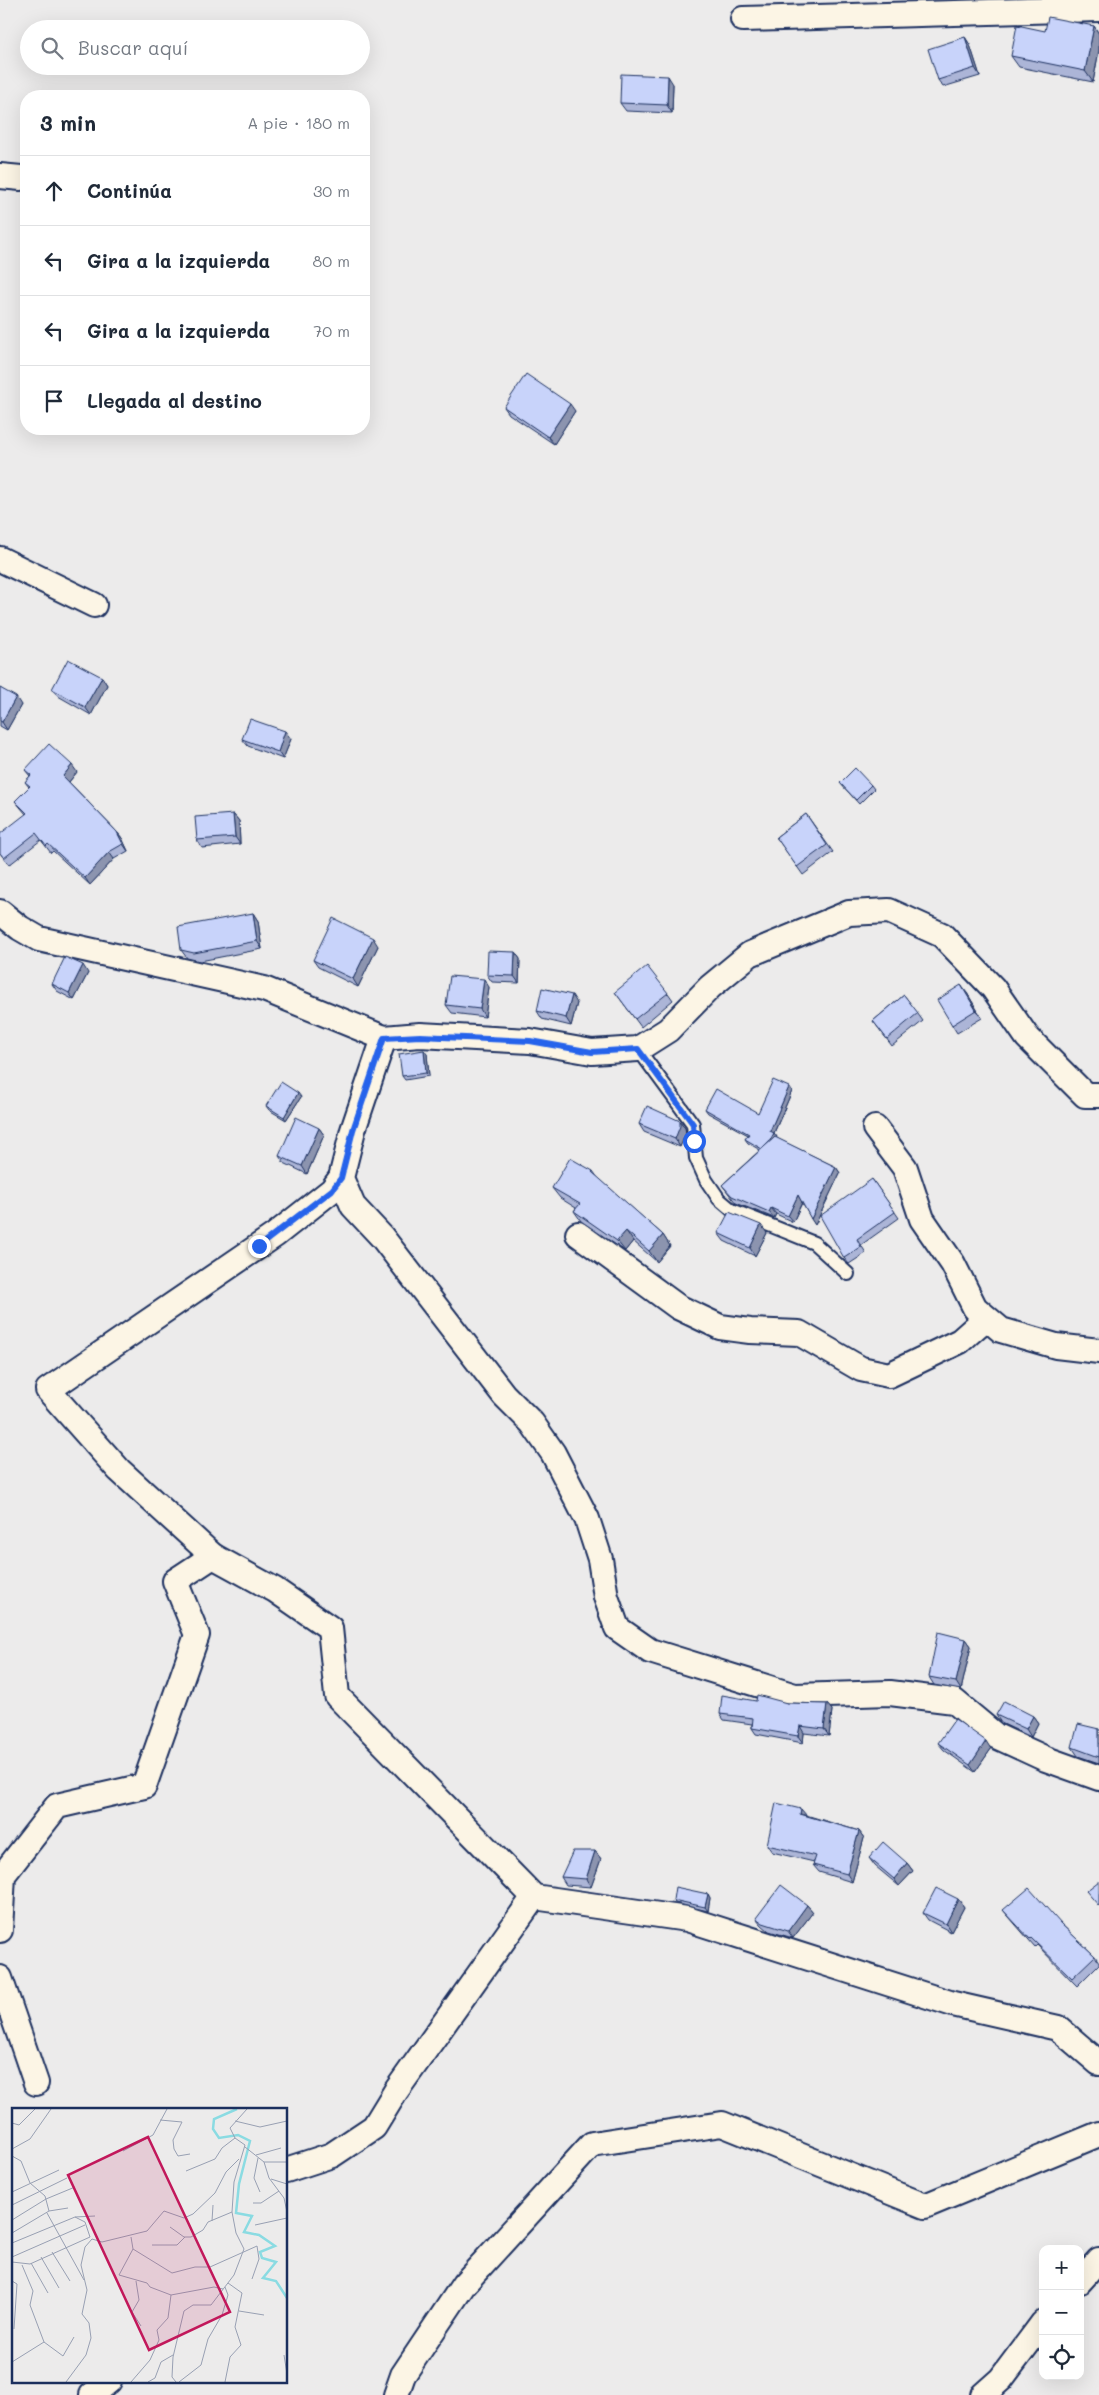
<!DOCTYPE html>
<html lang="es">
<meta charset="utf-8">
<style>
:root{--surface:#fff;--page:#f6f6f7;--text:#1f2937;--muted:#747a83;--line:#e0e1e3}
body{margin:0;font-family:Mali,sans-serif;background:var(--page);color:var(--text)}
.controls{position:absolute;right:15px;bottom:15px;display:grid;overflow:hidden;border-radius:10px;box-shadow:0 5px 20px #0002}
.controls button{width:45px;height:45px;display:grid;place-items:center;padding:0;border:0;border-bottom:1px solid var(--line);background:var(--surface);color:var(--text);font:25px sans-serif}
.stop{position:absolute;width:15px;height:15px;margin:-11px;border:4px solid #2563eb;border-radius:50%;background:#fff}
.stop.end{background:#2563eb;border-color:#fff;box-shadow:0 1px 5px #0008}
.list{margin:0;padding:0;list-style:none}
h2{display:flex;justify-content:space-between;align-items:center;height:65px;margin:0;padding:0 20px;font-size:21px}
h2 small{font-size:16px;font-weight:400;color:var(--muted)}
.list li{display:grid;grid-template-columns:32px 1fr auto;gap:15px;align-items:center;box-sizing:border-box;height:70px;padding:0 20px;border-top:1px solid var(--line)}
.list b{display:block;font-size:19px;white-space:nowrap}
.list em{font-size:16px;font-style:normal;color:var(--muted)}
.icon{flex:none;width:28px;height:28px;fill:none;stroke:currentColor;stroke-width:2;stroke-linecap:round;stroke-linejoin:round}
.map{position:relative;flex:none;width:1099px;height:2395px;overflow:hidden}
.search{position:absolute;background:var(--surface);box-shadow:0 5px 20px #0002;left:20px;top:20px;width:350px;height:55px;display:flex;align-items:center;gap:12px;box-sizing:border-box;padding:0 18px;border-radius:28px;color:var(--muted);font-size:19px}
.panel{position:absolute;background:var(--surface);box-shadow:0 5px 20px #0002;left:20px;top:90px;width:350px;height:345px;border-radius:20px}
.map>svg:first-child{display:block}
</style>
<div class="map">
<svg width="1099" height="2395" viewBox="0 0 1099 2395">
<rect width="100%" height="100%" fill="#ecebeb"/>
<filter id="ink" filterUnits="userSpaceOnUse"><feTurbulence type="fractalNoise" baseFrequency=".02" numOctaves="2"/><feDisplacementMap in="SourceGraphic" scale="10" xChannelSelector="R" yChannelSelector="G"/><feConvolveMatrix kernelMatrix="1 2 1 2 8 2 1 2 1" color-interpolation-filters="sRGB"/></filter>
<g filter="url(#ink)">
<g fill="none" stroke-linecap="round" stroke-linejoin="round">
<defs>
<path id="service" d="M 638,1049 L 693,1124 L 696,1158 L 706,1180 L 719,1199 L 732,1210 L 814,1243 L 848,1274"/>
<g id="minor">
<path d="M 743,19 L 1099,9"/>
<path d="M 0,176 L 21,178"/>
<path d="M 0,559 L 94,605"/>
<path d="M 0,912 L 20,928 L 39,939 L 264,989 L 384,1038 L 420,1035 L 530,1041 L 592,1052 L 638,1049 L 668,1030 L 710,987 L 750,954 L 849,913 L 889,911 L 942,935 L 993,988 L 1027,1037 L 1085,1095 L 1099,1095"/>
<path d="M 384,1038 L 353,1130 L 341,1178 L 353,1206 L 382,1237 L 504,1395 L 532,1423 L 553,1453 L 587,1519 L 600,1559 L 606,1597 L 617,1628 L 650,1651 L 795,1696 L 890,1693 L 954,1701 L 996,1736 L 1046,1759 L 1099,1778"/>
<path d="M 875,1128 L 905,1168 L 922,1219 L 953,1264 L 975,1308 L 1001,1330 L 1056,1346 L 1099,1351"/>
<path d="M 341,1178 L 332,1190 L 275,1235 L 48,1390 L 119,1470 L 213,1556 L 275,1590 L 330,1628 L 337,1696 L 534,1897 L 687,1919 L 953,2004 L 1058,2028 L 1099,2063"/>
<path d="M 578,1234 L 678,1307 L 720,1327 L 750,1331 L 799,1333 L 861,1369 L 889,1375 L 960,1341 L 986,1318"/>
<path d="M 0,1930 L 3,1875 L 57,1806 L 144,1786 L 197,1635 L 175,1581 L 213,1556"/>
<path d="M 0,1978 L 36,2083"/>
<path d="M 286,2170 L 332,2155 L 374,2127 L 396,2091 L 534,1897"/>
<path d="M 1080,2281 L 1099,2260"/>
<path d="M 92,2395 L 109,2381"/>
<path d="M 396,2395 L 403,2375 L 464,2284 L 592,2144 L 722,2124 L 925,2206 L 1099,2134"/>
<path d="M 983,2395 L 1001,2379 L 1043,2323"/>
</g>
</defs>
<use href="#service" stroke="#1b2f5e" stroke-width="16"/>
<use href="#minor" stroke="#1b2f5e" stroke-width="28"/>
<use href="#service" stroke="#fcf5e5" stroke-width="12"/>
<use href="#minor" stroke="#fcf5e5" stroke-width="24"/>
</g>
<g fill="#acb5d7" stroke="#1b2f5e">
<path d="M 1094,26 L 1099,34 L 1099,50 L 1093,82 L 1019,67 L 1011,56 L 1045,31 Z"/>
<path d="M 965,37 L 970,45 L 980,76 L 943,87 L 938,80 Z"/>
<path d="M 673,84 L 672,113 L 626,111 L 620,103 Z"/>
<path d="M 504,407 L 575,411 L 554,444 L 509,414 Z"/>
<path d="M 102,677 L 107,685 L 91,715 L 58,696 L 52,689 Z"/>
<path d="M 0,688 L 21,705 L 7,730 L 0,726 Z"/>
<path d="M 242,739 L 291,739 L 283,759 L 248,746 Z"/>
<path d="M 25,770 L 77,772 L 69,782 L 117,832 L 122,838 L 128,851 L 114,859 L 90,885 L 53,851 L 51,853 L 41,840 L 9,865 L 0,853 L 26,814 L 15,801 L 29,787 L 25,782 L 30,776 Z"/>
<path d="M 840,783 L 871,785 L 874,789 L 859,804 Z"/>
<path d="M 233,814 L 239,821 L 240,844 L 202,848 L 197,840 Z"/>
<path d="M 806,814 L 833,852 L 803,875 L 776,837 Z"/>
<path d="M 253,913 L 258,921 L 262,949 L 200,961 L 187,958 L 181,950 Z"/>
<path d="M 378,946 L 358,987 L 318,967 L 313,960 Z"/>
<path d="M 515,952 L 520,959 L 519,983 L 492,982 L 487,975 Z"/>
<path d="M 88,973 L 74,1000 L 57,991 L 52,984 Z"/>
<path d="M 489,987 L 485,1017 L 452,1013 L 446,1005 Z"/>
<path d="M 615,992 L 668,993 L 673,1000 L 641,1027 Z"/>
<path d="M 967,993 L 982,1018 L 957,1033 L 952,1025 Z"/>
<path d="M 904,995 L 923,1021 L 892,1046 L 873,1021 Z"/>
<path d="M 577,1003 L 571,1026 L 542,1019 L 537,1011 Z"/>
<path d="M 427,1054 L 429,1076 L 405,1080 L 402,1076 Z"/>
<path d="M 792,1091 L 774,1133 L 777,1137 L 776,1138 L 836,1167 L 840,1173 L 815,1225 L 802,1203 L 793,1222 L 776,1214 L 774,1218 L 736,1203 L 722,1185 L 760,1150 L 748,1143 L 745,1139 L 748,1135 L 708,1113 L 705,1109 L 758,1113 Z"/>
<path d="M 301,1097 L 286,1120 L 269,1110 L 266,1106 Z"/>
<path d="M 680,1121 L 685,1128 L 686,1133 L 680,1147 L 644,1132 L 639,1124 Z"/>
<path d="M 319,1128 L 324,1135 L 307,1174 L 284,1163 L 279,1156 Z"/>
<path d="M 593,1171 L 598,1178 L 663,1235 L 670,1246 L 657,1262 L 633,1241 L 625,1251 L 581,1221 L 574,1211 L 576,1208 L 560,1198 L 552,1188 Z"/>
<path d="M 872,1179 L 899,1218 L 861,1245 L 866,1253 L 849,1264 L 844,1258 Z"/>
<path d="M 718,1233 L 767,1233 L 755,1256 L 724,1241 Z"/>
<path d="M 966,1639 L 971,1646 L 961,1690 L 934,1685 L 929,1677 Z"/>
<path d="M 756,1701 L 787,1703 L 827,1704 L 832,1710 L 829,1736 L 804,1733 L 803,1743 L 756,1734 L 752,1728 L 752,1724 L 724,1720 L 720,1714 Z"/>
<path d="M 996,1715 L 1033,1716 L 1038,1723 L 1031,1737 L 1001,1723 Z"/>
<path d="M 1099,1729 L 1099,1763 L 1078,1756 L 1072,1747 Z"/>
<path d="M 938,1743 L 991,1749 L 975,1772 L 944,1750 Z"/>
<path d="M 806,1815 L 859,1831 L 864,1838 L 852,1882 L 819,1872 L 813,1865 L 814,1862 L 772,1852 L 767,1845 Z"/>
<path d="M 595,1851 L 601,1859 L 591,1887 L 566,1885 L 561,1877 Z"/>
<path d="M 869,1858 L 907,1863 L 913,1871 L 899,1886 L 875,1866 Z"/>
<path d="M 708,1894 L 710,1898 L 708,1911 L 675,1903 L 673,1900 Z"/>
<path d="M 958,1899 L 964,1907 L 951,1932 L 928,1920 L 923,1913 Z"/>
<path d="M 807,1905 L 813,1912 L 793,1938 L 769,1931 L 762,1925 L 756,1918 Z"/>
<path d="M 1003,1910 L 1061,1924 L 1095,1956 L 1099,1962 L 1099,1964 L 1077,1986 L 1037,1945 L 1035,1947 L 1009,1917 Z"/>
</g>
<g fill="#8c94af" stroke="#1b2f5e">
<path d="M 1094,26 L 1099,34 L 1099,50 L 1093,82 L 1085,71 Z"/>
<path d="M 965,37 L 970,45 L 980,76 L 975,68 Z"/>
<path d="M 668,76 L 673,84 L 672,113 L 667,105 Z"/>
<path d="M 570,404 L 575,411 L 554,444 L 548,437 Z"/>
<path d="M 102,677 L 107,685 L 91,715 L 85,707 Z"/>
<path d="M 16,697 L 21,705 L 7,730 L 2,722 Z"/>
<path d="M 285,731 L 291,739 L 283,759 L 278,752 Z"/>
<path d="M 72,765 L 77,772 L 68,783 L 63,776 Z"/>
<path d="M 233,814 L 239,821 L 240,844 L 235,837 Z"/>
<path d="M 117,832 L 122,838 L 128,851 L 123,844 Z"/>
<path d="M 109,852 L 114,859 L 90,885 L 85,878 Z"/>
<path d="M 253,913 L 258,921 L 262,949 L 257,941 Z"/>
<path d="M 373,938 L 378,946 L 358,987 L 353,979 Z"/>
<path d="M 515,952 L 520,959 L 519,983 L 514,976 Z"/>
<path d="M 83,965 L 88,973 L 74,1000 L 69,993 Z"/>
<path d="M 484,979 L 489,987 L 485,1017 L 480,1009 Z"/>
<path d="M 961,985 L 967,993 L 982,1018 L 976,1010 Z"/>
<path d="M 572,995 L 577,1003 L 571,1026 L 566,1018 Z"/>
<path d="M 424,1050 L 427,1054 L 429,1076 L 426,1073 Z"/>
<path d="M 789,1087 L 792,1091 L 773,1135 L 770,1131 Z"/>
<path d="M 298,1093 L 301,1097 L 286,1120 L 284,1117 Z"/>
<path d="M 680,1121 L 685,1128 L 686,1133 L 680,1147 L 675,1139 Z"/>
<path d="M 319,1128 L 324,1135 L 307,1174 L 302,1166 Z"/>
<path d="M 774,1133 L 777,1137 L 768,1154 L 765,1150 Z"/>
<path d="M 836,1167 L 840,1173 L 815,1225 L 811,1219 Z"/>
<path d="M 798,1195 L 802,1202 L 793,1222 L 788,1216 Z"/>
<path d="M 771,1208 L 776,1214 L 774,1218 L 769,1212 Z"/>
<path d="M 761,1225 L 767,1233 L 755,1256 L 750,1248 Z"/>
<path d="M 626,1231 L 633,1241 L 625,1251 L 617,1241 Z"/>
<path d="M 663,1235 L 670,1246 L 657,1262 L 649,1251 Z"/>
<path d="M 966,1639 L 971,1646 L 961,1690 L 956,1682 Z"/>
<path d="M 827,1704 L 832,1710 L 829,1736 L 824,1729 Z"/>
<path d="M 1033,1716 L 1038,1723 L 1031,1737 L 1026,1729 Z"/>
<path d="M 800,1726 L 804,1733 L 803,1743 L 798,1736 Z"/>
<path d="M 986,1741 L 991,1749 L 975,1772 L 970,1765 Z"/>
<path d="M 801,1809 L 807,1816 L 800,1814 Z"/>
<path d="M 859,1831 L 864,1838 L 852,1882 L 847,1874 Z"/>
<path d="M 595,1851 L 601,1859 L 591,1887 L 586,1879 Z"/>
<path d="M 907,1863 L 913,1871 L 899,1886 L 894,1879 Z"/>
<path d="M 708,1894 L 710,1898 L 708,1911 L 705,1907 Z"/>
<path d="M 958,1899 L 964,1907 L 951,1932 L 946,1924 Z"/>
<path d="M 807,1905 L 813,1912 L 793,1938 L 788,1931 Z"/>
</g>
<g fill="#c8d3fa" stroke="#1b2f5e">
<path d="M 1048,17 L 1094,26 L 1085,71 L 1011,56 L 1017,25 L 1045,31 Z"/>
<path d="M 965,37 L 975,68 L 938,80 L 928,49 Z"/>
<path d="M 621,74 L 668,76 L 667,105 L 620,103 Z"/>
<path d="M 526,374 L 570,404 L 548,437 L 504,407 Z"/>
<path d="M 68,659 L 102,677 L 85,707 L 52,689 Z"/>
<path d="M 0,688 L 16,697 L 2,722 L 0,721 Z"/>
<path d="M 250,719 L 285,731 L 278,752 L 242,739 Z"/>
<path d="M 49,744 L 72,765 L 63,776 L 117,832 L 123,844 L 109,852 L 85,878 L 48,844 L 46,846 L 36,833 L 4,858 L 0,853 L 0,834 L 27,813 L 15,801 L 30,786 L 25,782 L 31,775 L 25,770 Z"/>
<path d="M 855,768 L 871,785 L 856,800 L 840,783 Z"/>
<path d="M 233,814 L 235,837 L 197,840 L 195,817 Z"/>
<path d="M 806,814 L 827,845 L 797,867 L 776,837 Z"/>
<path d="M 253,913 L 257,941 L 194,953 L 181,950 L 178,927 Z"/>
<path d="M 333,918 L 373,938 L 353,979 L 313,960 Z"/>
<path d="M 488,951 L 515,952 L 514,976 L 487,975 Z"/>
<path d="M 65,957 L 83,965 L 69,993 L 52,984 Z"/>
<path d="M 647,966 L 668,993 L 635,1019 L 615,992 Z"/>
<path d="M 450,976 L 484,979 L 480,1009 L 446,1005 Z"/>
<path d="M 961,985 L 976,1010 L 952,1025 L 937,1000 Z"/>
<path d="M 542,988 L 572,995 L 566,1018 L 537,1011 Z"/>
<path d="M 904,995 L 918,1013 L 887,1039 L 873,1021 Z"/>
<path d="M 424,1050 L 426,1073 L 402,1076 L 399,1054 Z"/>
<path d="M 773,1080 L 789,1087 L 770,1131 L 774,1133 L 769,1142 L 762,1149 L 745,1139 L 749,1134 L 705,1109 L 716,1089 L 758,1113 Z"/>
<path d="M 281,1082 L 298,1093 L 284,1117 L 266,1106 Z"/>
<path d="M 647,1106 L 680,1121 L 680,1126 L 675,1139 L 639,1124 Z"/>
<path d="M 296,1117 L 319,1128 L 302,1166 L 279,1156 Z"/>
<path d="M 775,1137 L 836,1167 L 811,1219 L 798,1195 L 788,1216 L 771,1208 L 769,1212 L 732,1196 L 722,1185 Z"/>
<path d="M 570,1158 L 593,1171 L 592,1172 L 663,1235 L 649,1251 L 626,1231 L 617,1241 L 574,1211 L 580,1204 L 552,1188 Z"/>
<path d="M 872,1179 L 895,1212 L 857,1239 L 861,1247 L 844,1258 L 820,1216 Z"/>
<path d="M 729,1212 L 761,1225 L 750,1248 L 718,1233 Z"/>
<path d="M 938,1632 L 966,1639 L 956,1682 L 929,1677 Z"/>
<path d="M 722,1695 L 756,1701 L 757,1695 L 787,1703 L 827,1704 L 824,1729 L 800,1726 L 798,1736 L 752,1728 L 753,1718 L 720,1714 Z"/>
<path d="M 1004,1701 L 1033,1716 L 1026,1729 L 996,1715 Z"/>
<path d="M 955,1719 L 986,1741 L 970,1765 L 938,1743 Z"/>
<path d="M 1078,1724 L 1099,1729 L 1099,1757 L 1072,1747 Z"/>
<path d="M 776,1803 L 801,1809 L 800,1814 L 859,1831 L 847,1874 L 813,1865 L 816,1856 L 767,1845 Z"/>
<path d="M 883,1842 L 907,1863 L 894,1879 L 869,1858 Z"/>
<path d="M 573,1851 L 595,1851 L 586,1879 L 561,1877 Z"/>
<path d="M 1099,1881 L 1099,1906 L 1086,1891 Z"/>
<path d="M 781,1885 L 807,1905 L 788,1931 L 763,1923 L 756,1918 Z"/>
<path d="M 675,1887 L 708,1894 L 705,1907 L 673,1900 Z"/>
<path d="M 936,1888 L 958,1899 L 946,1924 L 923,1913 Z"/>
<path d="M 1029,1888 L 1061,1924 L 1095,1956 L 1072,1978 L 1031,1938 L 1030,1939 L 1003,1910 Z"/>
</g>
</g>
<g fill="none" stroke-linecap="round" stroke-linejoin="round" filter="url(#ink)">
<path stroke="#2563eb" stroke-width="6" d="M 259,1246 L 332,1190 L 341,1178 L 353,1130 L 384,1038 L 420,1036 L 530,1041 L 592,1052 L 638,1049 L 693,1124 L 694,1141"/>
</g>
<g transform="translate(12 2108)">
<rect width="275" height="275" fill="#ecebeb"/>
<path fill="none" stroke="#8adbe2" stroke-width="2.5" d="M 225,1 L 202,11 L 201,21 L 207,30 L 226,27 L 238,33 L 227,76 L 224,105 L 240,108 L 232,124 L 247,127 L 263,138 L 248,144 L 250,150 L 264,154 L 251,170 L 264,173 L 275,190"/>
<path fill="none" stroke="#98a0b3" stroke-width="1" d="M 148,12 L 170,14 L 161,32 L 162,41 L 166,48 L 178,46M 223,13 L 248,19 L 275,13M 0,15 L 7,17 L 23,1M 233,39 L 252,54 L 257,70 L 272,90 L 275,104M 0,41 L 18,31 L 39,1M 111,43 L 141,27 L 155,1M 244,47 L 269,40M 0,48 L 9,53 L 18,75 L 33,88 L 37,103M 246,50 L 242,70 L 248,84M 252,54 L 275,54M 174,63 L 203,51 L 210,40 L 223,30M 259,71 L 275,76M 0,84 L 47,62M 241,95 L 249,95 L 267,83M 0,97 L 55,70M 35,105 L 72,172M 63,109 L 73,114 L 78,129M 0,112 L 34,91 L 63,79M 200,113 L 201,97M 243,117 L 275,110M 158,119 L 172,129 L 179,129 L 191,122 L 196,114 L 220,104M 0,125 L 37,103 L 56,100M 119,129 L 121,141 L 160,165 L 183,159 L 198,159 L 245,138 L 247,151 L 240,171M 0,135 L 63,109 L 83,108M 140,137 L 165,137 L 173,129M 121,141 L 107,167 L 135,175 L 138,179 L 159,187 L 202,179 L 211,181M 40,144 L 58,173M 0,149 L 73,117M 29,149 L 47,180M 0,154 L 18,156 L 78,129M 19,155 L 36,185M 10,157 L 21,183 L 18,197 L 32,234 L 51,248 L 62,229M 0,173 L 5,176 L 2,221M 124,173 L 127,192 L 120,204 L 129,218M 227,203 L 252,207M 272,247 L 275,266M 0,254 L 32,234M 54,274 L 74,247 L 79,230 L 77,215 L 70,206 L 75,182 L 69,157 L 73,139 L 80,131 L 90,134 L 135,123 L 152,103 L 172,110 L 181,106 L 203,85 L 214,64 L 227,51M 119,274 L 138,252 L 147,232 L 145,222 L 156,210 L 159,187M 136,274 L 143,270 L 149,254 L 161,247M 164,274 L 160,269 L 161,249 L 172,203 L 181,197 L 199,197 L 222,167 L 232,141 L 224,125 L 220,104 L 222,74 L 233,37 L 223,30 L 218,20 L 235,1M 167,274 L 189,257 L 196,231 L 210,207 L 216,187 L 213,179M 213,274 L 218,249 L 229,237 L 223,219 L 230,185 L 216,175"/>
<path fill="#c2185b" fill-opacity="0.15" stroke="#c2185b" stroke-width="2.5" d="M 136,29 L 218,204 L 137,242 L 56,67 Z"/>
<rect width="275" height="275" fill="none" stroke="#1b2f5e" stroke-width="2.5"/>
</g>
</svg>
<div class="controls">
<button>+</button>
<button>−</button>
<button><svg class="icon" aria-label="locate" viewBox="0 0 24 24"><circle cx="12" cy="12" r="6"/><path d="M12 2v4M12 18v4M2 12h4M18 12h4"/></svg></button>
</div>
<div class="stop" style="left:694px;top:1141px"></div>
<div class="stop end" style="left:259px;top:1246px"></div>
<div class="search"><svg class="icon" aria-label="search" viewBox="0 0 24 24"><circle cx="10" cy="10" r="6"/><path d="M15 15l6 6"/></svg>Buscar aquí</div>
<section class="panel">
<h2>3 min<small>A pie · 180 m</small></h2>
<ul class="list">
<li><svg class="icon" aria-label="ahead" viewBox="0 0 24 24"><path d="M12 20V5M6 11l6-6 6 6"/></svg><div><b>Continúa</b></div><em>30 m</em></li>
<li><svg class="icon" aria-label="left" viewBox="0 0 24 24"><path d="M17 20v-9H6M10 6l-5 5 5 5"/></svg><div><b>Gira a la izquierda</b></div><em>80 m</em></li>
<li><svg class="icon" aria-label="left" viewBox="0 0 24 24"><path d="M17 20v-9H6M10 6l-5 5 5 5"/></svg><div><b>Gira a la izquierda</b></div><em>70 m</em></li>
<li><svg class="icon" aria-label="arrive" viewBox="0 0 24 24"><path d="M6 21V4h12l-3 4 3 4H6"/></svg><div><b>Llegada al destino</b></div></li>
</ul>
</section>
</div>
